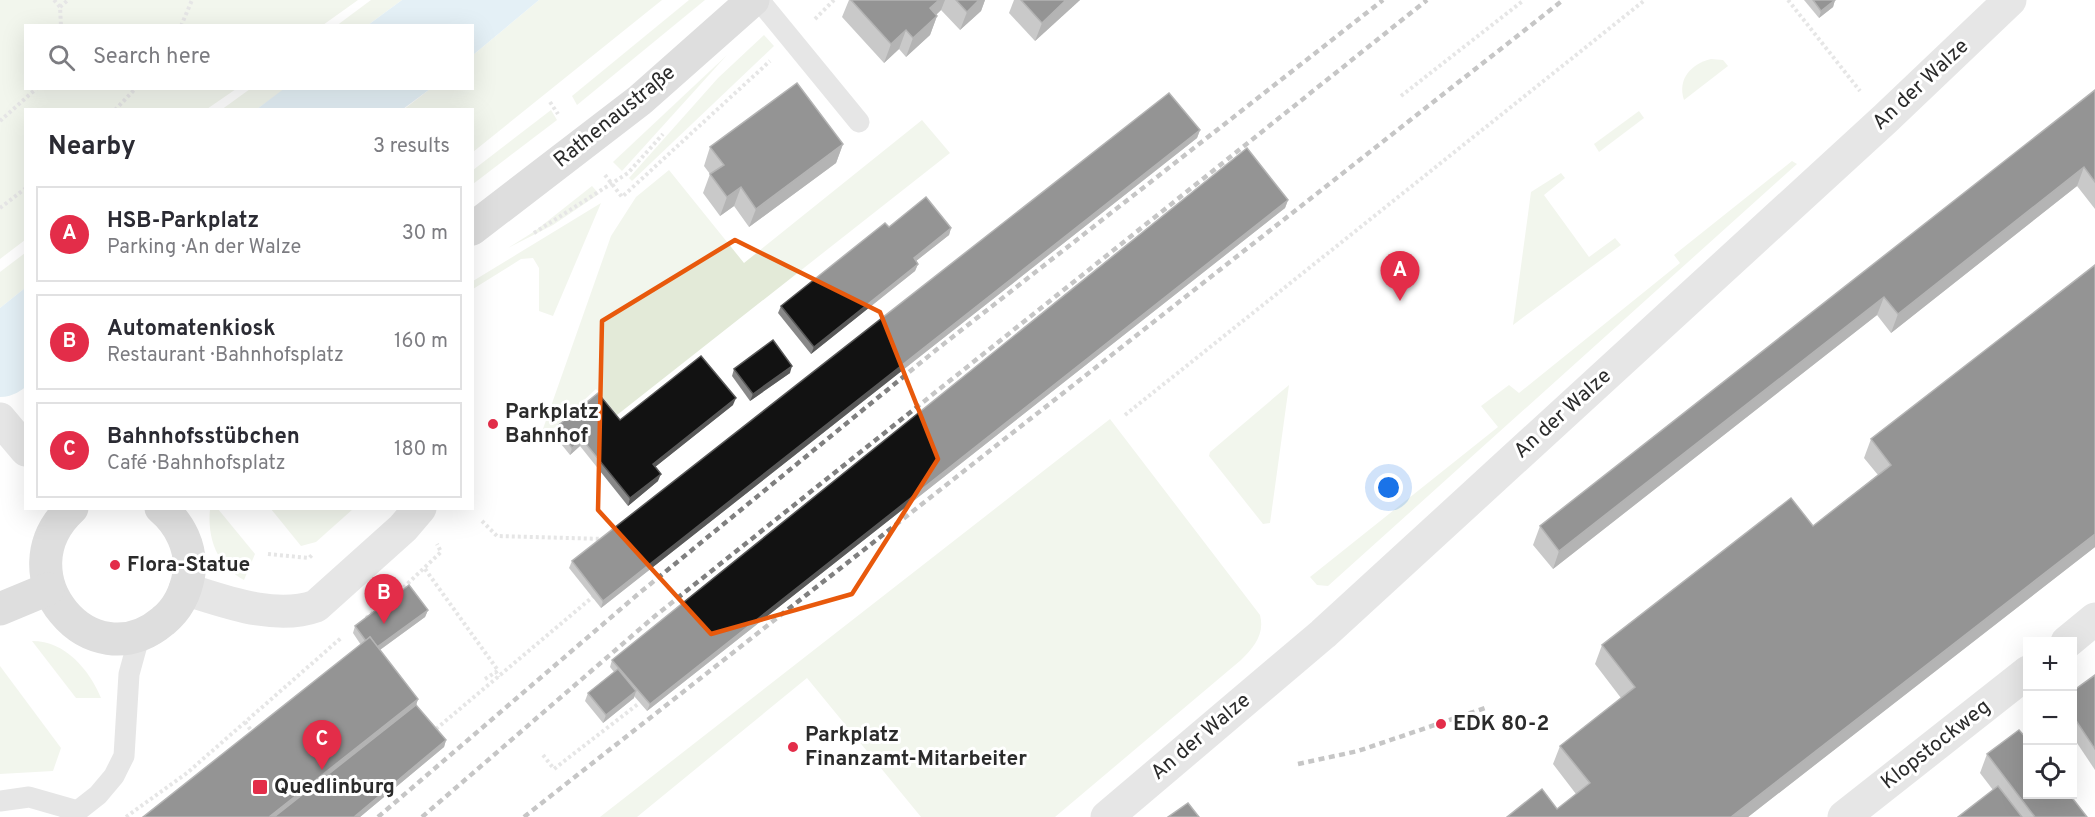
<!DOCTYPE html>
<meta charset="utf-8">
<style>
:root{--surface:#fff;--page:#f7f7f7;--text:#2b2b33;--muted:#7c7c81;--line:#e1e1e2;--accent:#e32d49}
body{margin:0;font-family:Overpass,sans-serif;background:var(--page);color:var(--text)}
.controls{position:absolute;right:18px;bottom:18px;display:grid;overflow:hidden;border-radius:0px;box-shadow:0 6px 24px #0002}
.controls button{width:54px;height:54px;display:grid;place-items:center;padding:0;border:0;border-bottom:2px solid var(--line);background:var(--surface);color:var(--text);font:30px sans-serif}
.you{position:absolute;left:1389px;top:488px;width:21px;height:21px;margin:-15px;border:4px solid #fff;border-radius:50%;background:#1a73e8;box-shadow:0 0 0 9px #1a73e833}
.badge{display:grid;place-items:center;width:39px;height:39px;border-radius:50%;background:var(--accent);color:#fff;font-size:20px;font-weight:700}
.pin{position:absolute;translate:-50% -50px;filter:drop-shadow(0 2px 3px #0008)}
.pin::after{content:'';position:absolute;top:32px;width:21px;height:18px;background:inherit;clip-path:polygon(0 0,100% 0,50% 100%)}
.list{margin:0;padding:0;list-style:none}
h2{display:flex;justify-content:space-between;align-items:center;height:78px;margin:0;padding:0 24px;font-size:26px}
h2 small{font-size:20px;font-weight:400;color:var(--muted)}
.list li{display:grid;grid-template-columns:39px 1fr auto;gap:18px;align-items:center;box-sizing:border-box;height:96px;margin:0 12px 12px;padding:0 12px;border:2px solid var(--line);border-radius:0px}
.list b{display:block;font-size:22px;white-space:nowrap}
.list p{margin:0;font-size:20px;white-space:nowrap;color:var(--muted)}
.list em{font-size:20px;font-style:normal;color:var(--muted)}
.icon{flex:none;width:33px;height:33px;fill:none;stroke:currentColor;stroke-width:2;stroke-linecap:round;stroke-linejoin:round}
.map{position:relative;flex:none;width:2095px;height:817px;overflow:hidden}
.search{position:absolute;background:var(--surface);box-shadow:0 6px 24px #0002;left:24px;top:24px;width:450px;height:66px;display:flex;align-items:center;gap:15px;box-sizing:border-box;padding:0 21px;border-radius:0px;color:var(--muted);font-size:22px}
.panel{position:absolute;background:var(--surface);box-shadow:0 6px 24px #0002;left:24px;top:108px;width:450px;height:402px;border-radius:0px}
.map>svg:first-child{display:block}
</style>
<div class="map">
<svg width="2095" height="817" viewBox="0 0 2095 817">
<rect width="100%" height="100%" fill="#fff"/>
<g fill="#e3ead8">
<path d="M 0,0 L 358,0 L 323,25 L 26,26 L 26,88 L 236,89 L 207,109 L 26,110 L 25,240 L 0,259 Z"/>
<path d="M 371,0 L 402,0 L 368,25 L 336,26 Z"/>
<path d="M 539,0 L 662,0 L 473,152 L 472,110 L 403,110 L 430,89 L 472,88 L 473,55 Z"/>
<path d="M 689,0 L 705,0 L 577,105 L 572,96 Z"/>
<path d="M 764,35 L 774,46 L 632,181 L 629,178 L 718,78 Z"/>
<path d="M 727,55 L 622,171 L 613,162 Z"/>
<path d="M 1711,59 L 1723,60 L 1728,66 L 1684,100 C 1677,79 1691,64 1711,59 Z"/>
<path d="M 250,89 L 285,89 L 257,109 L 221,110 Z"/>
<path d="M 551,110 L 557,120 L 473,184 L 473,170 Z"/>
<path d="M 1639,111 L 1644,118 L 1599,152 L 1594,144 Z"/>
<path d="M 922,120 L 950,153 L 617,415 L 596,389 L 538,443 L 611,236 L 636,197 L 669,170 L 744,263 Z"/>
<path d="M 1792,161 L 1797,164 L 1328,586 L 1317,585 L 1310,577 L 1498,427 L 1481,406 L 1509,385 L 1519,393 L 1680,263 L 1674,255 Z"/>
<path d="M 1561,173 L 1565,178 L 1544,195 L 1589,257 L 1615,238 L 1621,245 L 1513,325 L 1531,192 Z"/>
<path d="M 592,186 L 599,194 L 553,225 L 508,248 L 535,231 Z"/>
<path d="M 601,203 L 553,316 L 539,311 L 539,268 L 533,258 L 521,259 L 473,289 L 473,281 Z"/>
<path d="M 25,253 L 25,288 L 0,308 L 0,272 Z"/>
<path d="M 1289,385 L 1270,523 L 1263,524 L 1209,456 L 1210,452 Z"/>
<path d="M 1110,419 L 1260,615 C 1265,634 1254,647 1241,660 L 1055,817 L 921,817 L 807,678 L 637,817 L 600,817 Z"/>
<path d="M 210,509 L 218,509 L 255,554 L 244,580 C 217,566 207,538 210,509 Z"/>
<path d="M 271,509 L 353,509 L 316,542 L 301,546 Z"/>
<path d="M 32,641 C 66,641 89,670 101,698 L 76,698 Z"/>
<path d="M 0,666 L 61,748 L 53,771 L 0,774 Z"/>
</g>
<g fill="#c4deea">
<path d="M 402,0 L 539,0 L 473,55 L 472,26 L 368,25 Z"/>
<path d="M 285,88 L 430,88 L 430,89 L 403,109 L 257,109 Z"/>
<path d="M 25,288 L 25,368 L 0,337 L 0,308 Z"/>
</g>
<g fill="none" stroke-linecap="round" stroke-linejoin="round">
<path stroke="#c4deea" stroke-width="74" d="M 0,360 L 26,340"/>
<g stroke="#c8c8c8" stroke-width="4" stroke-dasharray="3 3" stroke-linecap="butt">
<path d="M 54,0 L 60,7 L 61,26"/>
<path d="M 1788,0 L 1860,91"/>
<path d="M 60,7 L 68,0"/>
<path d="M 815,19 L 834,0"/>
<path d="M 181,26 L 192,0"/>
<path d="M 1401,96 L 1524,0"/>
<path d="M 550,102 L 558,114"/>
<path d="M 115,110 L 136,88"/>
<path d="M 0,121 L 37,88"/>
<path d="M 605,175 L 622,197 L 770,61"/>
<path d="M 0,208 L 26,188"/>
<path d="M 534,233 L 628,173 L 663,134"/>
<path d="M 1125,415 L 1645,0"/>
<path d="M 482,521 L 497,536 L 604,539"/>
<path d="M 268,554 L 309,558 L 312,555"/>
<path d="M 425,569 L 497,669"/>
<path d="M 366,618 L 404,587 L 441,552 L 437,544"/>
<path d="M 485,679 L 496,672 L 499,677"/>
<path d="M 245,722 L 253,733"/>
<path d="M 436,729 L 595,595"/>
<path d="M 543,755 L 554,769 L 638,704"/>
<path d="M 126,817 L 187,773 L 341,638"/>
</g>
<g stroke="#c8c8c8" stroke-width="21">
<path d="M 759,0 L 859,122"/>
<path d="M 0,801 L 29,797 L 78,811"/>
<path d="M 70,817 L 98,795 L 114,776 L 124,756 L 129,674 L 140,634"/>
</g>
<g stroke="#c8c8c8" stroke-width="33">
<path d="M 0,419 L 26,450"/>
<path d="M 185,589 C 224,601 275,621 316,606 L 403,528 L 420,508"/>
<path d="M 2067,642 L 2095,619"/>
<path d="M 1107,817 L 1323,634 L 1885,119 L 2010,0"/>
<path d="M 1844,817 L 2028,672"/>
</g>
<g stroke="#b5b5b5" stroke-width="33">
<path d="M 472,229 L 640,100 L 753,0"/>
<path d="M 72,508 C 0,574 91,682 163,621 C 178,609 186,592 189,573 C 192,548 180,524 161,508"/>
<path d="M 0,609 L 48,589"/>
</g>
<g stroke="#808080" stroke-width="4.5" stroke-dasharray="6 4.5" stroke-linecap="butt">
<path d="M 1298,764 L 1358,751 L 1485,708"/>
<path d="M 378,817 L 637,595 L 936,350 L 1383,0"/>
<path d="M 422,817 L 655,616 L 1427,0"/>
<path d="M 524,817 L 1563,0"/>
</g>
</g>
<g fill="#888">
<path d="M 849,0 L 985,0 L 981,11 L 960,30 L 941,10 L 936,15 L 937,16 L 930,35 L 906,57 L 899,49 L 884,63 L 842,17 Z"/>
<path d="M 1014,0 L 1080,0 L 1035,41 L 1009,13 Z"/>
<path d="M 1804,0 L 1835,0 L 1833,7 L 1819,18 Z"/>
<path d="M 2095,90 L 2095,209 L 2077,186 L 1891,333 L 1877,315 L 1553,569 L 1533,545 L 1540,526 Z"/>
<path d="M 1200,130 L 1197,138 L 601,608 L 569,568 L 572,561 Z"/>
<path d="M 843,144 L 836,163 L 749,227 L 734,206 L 720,216 L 703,193 L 710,174 L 704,166 L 710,147 Z"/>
<path d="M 1288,200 L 1285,208 L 647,711 L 634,696 L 634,698 L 603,723 L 585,701 L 588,693 L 614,672 L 610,667 L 612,660 Z"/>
<path d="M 889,227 L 951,228 L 949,235 L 916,261 L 918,264 L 915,271 L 811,354 L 778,313 L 781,306 Z"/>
<path d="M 2095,265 L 2095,547 L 1748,817 L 1507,817 L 1557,809 L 1576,794 L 1553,764 L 1560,746 L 1621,698 L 1595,664 L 1602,645 L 1813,526 L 1878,475 L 1864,458 L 1871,439 Z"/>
<path d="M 734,369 L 790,373 L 750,401 L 732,376 Z"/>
<path d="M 733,405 L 655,467 L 658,481 L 628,506 L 580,446 L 570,455 L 553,434 L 556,427 L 620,420 Z"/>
<path d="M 428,610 L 425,617 L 380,650 L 418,699 L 416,705 L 446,740 L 444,747 L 360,817 L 143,817 L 361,645 L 353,633 L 355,626 Z"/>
<path d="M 2095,675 L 2095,770 L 2073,737 L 2073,691 Z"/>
<path d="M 1987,754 L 2087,817 L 1958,817 L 1993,790 L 1980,773 Z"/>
</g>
<g fill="#595959">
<path d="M 939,0 L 945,0 L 941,10 L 923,27 L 930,8 Z"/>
<path d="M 979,0 L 985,0 L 981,11 L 960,30 L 967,12 Z"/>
<path d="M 1066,0 L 1080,0 L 1035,41 L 1042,23 Z"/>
<path d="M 1835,0 L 1833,7 L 1819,18 L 1821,11 Z"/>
<path d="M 937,16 L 930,35 L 906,57 L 913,38 Z"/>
<path d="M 906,30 L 899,49 L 884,63 L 891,44 Z"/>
<path d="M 1200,130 L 1197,138 L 601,608 L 603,601 Z"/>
<path d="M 843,144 L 836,163 L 749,227 L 756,209 Z"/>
<path d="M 2084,167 L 2077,186 L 1891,333 L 1898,314 Z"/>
<path d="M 741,187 L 734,206 L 720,216 L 727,197 Z"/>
<path d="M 1288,200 L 1285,208 L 647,711 L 650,704 Z"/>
<path d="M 951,228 L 949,235 L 911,265 L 914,258 Z"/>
<path d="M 918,264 L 915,271 L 811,354 L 814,347 Z"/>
<path d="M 1884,297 L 1877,315 L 1553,569 L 1559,551 Z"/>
<path d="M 792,366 L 790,373 L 750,401 L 753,394 Z"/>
<path d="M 736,398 L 733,405 L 650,471 L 653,464 Z"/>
<path d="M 582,439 L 580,446 L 570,455 L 572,448 Z"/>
<path d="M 661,474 L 658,481 L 628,506 L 630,498 Z"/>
<path d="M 2095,534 L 2095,547 L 1748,817 L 1731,817 Z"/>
<path d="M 428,610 L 425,617 L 370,657 L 372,650 Z"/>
<path d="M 636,691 L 634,698 L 603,723 L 606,715 Z"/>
<path d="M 418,699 L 414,712 L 281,817 L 269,817 Z"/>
<path d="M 446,740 L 444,747 L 360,817 L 354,817 Z"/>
</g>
<g fill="#121212" stroke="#595959" stroke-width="1.5">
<path d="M 851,0 L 939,0 L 930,8 L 937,16 L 913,38 L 906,30 L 891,44 Z"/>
<path d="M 956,0 L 979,0 L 967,12 Z"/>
<path d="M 1021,0 L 1066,0 L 1042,23 Z"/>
<path d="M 1813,0 L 1835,0 L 1821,11 Z"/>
<path d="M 797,83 L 843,144 L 756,209 L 741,187 L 727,197 L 710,174 L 724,165 L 710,147 Z"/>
<path d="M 2095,90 L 2095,182 L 2084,167 L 1898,314 L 1884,297 L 1559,551 L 1540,526 Z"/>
<path d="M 1169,93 L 1200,130 L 603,601 L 572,561 Z"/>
<path d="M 1247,148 L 1288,200 L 650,704 L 612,660 Z"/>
<path d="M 926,197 L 951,228 L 914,258 L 918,264 L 814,347 L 781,306 L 885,223 L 889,227 Z"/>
<path d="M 2095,265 L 2095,534 L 1731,817 L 1507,817 L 1542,789 L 1557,809 L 1590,783 L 1560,746 L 1635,687 L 1602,645 L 1791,498 L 1813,526 L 1891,465 L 1871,439 Z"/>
<path d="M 773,340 L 792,366 L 753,394 L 734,369 Z"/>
<path d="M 701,356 L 736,398 L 653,464 L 661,474 L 630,498 L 582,439 L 572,448 L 556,427 L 598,393 L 620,420 Z"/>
<path d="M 409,585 L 428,610 L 377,647 L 370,637 L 366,641 L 355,626 Z"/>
<path d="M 370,637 L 418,699 L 269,817 L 143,817 Z"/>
<path d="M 618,669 L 636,691 L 606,715 L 588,693 Z"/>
<path d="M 2095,675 L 2095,749 L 2073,716 L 2073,691 Z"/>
<path d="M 416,705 L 446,740 L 354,817 L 274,817 Z"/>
<path d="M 2019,730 L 2028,740 L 2028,795 L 2070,795 L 2087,817 L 2035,817 L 1987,754 Z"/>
<path d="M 1998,786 L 2022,817 L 1958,817 Z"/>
<path d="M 1188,803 L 1199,817 L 1168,817 Z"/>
</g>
<path d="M0 0H2095V817H0ZM 735,240 L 880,312 L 938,459 L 852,594 L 711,634 L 598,510 L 602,321 Z" fill="#fff" fill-opacity=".55" fill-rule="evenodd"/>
<path fill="none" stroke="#e8590c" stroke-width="4.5" stroke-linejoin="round" d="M 735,240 L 880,312 L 938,459 L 852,594 L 711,634 L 598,510 L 602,321 Z"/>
<g fill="#e32d49" stroke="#fff" stroke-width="2">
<circle cx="493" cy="424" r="6"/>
<circle cx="115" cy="565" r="6"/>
<circle cx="1441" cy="724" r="6"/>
<circle cx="793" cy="747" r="6"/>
<rect x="252" y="779" width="16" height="16" rx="3"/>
</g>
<g text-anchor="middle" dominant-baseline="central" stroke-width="6" stroke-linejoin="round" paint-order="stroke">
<g font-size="21" fill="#2b2b2b" stroke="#fff">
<text transform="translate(1921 85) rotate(-43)">An der Walze</text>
<text transform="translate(615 117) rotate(-39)">Rathenaustraße</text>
<text transform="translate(1563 414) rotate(-42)">An der Walze</text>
<text transform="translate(1201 737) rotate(-40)">An der Walze</text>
<text transform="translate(1936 745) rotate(-38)">Klopstockweg</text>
</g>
<g font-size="21" font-weight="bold" fill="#2b2b2b" stroke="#fff" text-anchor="start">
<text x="505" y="412">Parkplatz<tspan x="505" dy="24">Bahnhof</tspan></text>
<text x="127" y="565">Flora-Statue</text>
<text x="1453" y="724">EDK 80-2</text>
<text x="805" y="735">Parkplatz<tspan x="805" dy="24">Finanzamt-Mitarbeiter</tspan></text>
<text x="274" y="787">Quedlinburg</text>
</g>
</g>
</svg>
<div class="controls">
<button>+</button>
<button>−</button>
<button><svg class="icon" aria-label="locate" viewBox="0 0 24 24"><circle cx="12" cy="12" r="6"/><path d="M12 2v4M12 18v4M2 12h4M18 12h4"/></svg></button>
</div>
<div class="you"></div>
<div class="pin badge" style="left:1400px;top:301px">A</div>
<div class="pin badge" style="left:384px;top:624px">B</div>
<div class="pin badge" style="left:322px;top:770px">C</div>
<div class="search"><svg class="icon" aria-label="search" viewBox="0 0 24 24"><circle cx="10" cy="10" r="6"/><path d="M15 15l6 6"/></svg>Search here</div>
<section class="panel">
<h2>Nearby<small>3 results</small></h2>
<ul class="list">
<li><span class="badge">A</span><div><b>HSB-Parkplatz</b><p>Parking · An der Walze</p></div><em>30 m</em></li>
<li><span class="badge">B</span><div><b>Automatenkiosk</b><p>Restaurant · Bahnhofsplatz</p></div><em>160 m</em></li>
<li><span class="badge">C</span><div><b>Bahnhofsstübchen</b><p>Café · Bahnhofsplatz</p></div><em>180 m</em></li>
</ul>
</section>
</div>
